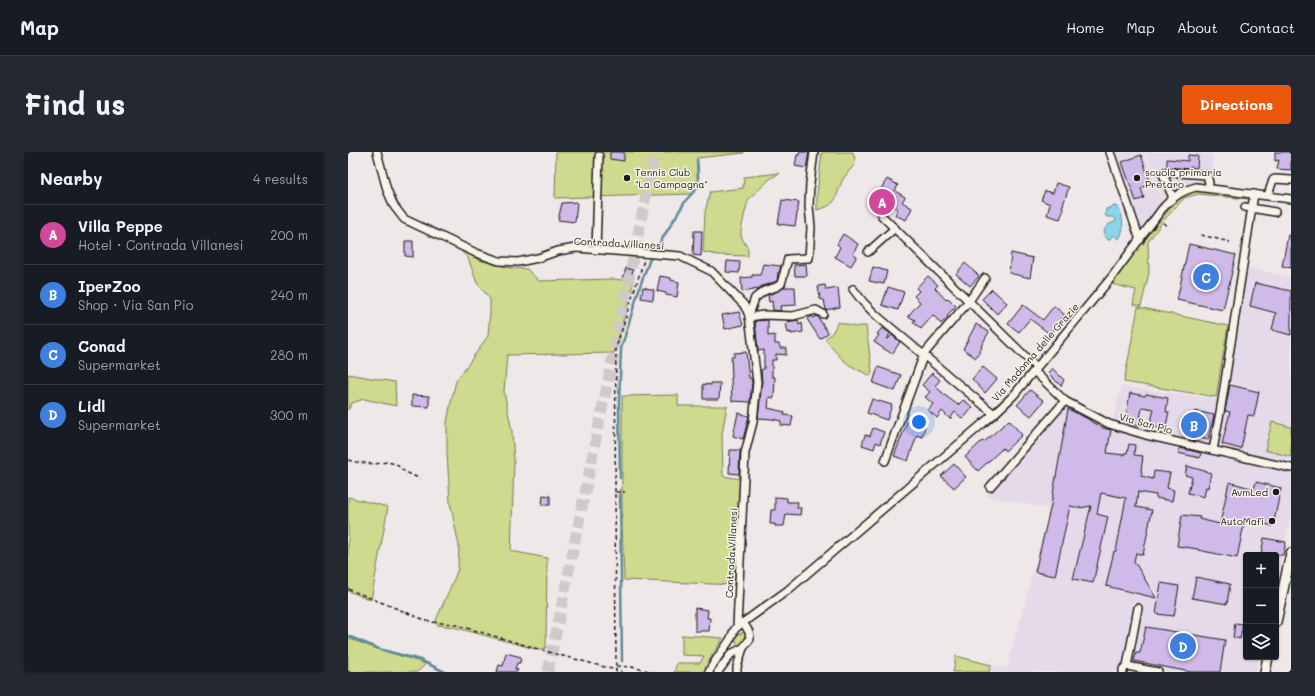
<!DOCTYPE html>
<meta charset="utf-8">
<style>
:root{--surface:#171b24;--page:#242831;--text:#f1f3f6;--muted:#9ea1a6;--line:#363941;--accent:#ea580c}
body{margin:0;font-family:Mali,sans-serif;background:var(--page);color:var(--text)}
.controls{position:absolute;right:12px;bottom:12px;display:grid;overflow:hidden;border-radius:4px;box-shadow:0 1px 3px #0004}
.controls button{width:36px;height:36px;display:grid;place-items:center;padding:0;border:0;border-bottom:1px solid var(--line);background:var(--surface);color:var(--text);font:20px sans-serif}
.you{position:absolute;left:571px;top:270px;width:14px;height:14px;margin:-10px;border:3px solid #fff;border-radius:50%;background:#1a73e8;box-shadow:0 0 0 6px #1a73e833}
.badge{display:grid;place-items:center;width:26px;height:26px;border-radius:50%;background:var(--accent);color:#fff;font-size:13px;font-weight:700}
.pin{position:absolute;translate:-50% -50%;border:2px solid #fff;box-shadow:0 1px 4px #0006}
.list{margin:0;padding:0;list-style:none}
h2{display:flex;justify-content:space-between;align-items:center;height:52px;margin:0;padding:0 16px;font-size:17px}
h2 small{font-size:13px;font-weight:400;color:var(--muted)}
.list li{display:grid;grid-template-columns:26px 1fr auto;gap:12px;align-items:center;box-sizing:border-box;height:60px;padding:0 16px;border-top:1px solid var(--line)}
.list b{display:block;font-size:15px;white-space:nowrap}
.list p{margin:0;font-size:13px;white-space:nowrap;color:var(--muted)}
.list em{font-size:13px;font-style:normal;color:var(--muted)}
.icon{flex:none;width:22px;height:22px;fill:none;stroke:currentColor;stroke-width:2;stroke-linecap:round;stroke-linejoin:round}
.map{position:relative;flex:none;width:943px;height:520px;overflow:hidden;border-radius:4px}
header{display:flex;align-items:center;gap:24px;box-sizing:border-box;height:56px;padding:0 20px;background:var(--surface);border-bottom:1px solid var(--line)}
header strong{font-size:19px}
nav{display:flex;gap:22px;margin-inline-start:auto;font-size:14px}
.intro{display:flex;align-items:center;justify-content:space-between;box-sizing:border-box;height:96px;padding:0 24px}
h1{margin:0;font-size:28px}
.button{padding:10px 18px;border-radius:4px;background:var(--accent);color:#fff;font-size:14px;font-weight:700}
main{display:flex;gap:24px;padding:0 24px}
aside{flex:1;background:var(--surface);border-radius:4px;box-shadow:0 1px 3px #0004}
.map>svg:first-child{display:block}
</style>
<header>
<strong>Map</strong>
<nav><a>Home</a><a>Map</a><a>About</a><a>Contact</a></nav>
</header>
<div class="intro"><h1>Find us</h1><a class="button">Directions</a></div>
<main>
<aside>
<h2>Nearby<small>4 results</small></h2>
<ul class="list">
<li><span class="badge" style="background:#d1479c">A</span><div><b>Villa Peppe</b><p>Hotel · Contrada Villanesi</p></div><em>200 m</em></li>
<li><span class="badge" style="background:#3f7fe0">B</span><div><b>IperZoo</b><p>Shop · Via San Pio</p></div><em>240 m</em></li>
<li><span class="badge" style="background:#3f7fe0">C</span><div><b>Conad</b><p>Supermarket</p></div><em>280 m</em></li>
<li><span class="badge" style="background:#3f7fe0">D</span><div><b>Lidl</b><p>Supermarket</p></div><em>300 m</em></li>
</ul>
</aside>
<div class="map">
<svg width="943" height="520" viewBox="0 0 943 520">
<rect width="100%" height="100%" fill="#efe8e8"/>
<filter id="ink" filterUnits="userSpaceOnUse"><feTurbulence type="fractalNoise" baseFrequency=".025" numOctaves="2"/><feDisplacementMap in="SourceGraphic" scale="8" xChannelSelector="R" yChannelSelector="G"/><feConvolveMatrix kernelMatrix="1 2 1 2 8 2 1 2 1" color-interpolation-filters="sRGB"/></filter>
<g filter="url(#ink)">
<g fill="#e5dae9">
<path d="M 765,0 L 796,0 L 815,52 L 791,80 Z"/>
<path d="M 797,0 L 833,0 L 865,2 L 865,31 L 855,30 L 844,31 L 823,40 L 815,48 Z"/>
<path d="M 899,115 L 943,126 L 943,362 L 928,429 L 928,403 L 898,403 L 898,505 L 911,505 L 908,520 L 641,520 L 643,513 L 659,516 L 702,357 L 638,344 L 724,248 L 760,267 L 765,268 L 773,234 L 875,248 Z"/>
</g>
<g fill="#ceda8e" stroke="#757b55">
<path d="M 208,0 L 396,0 L 396,1 L 349,6 L 350,11 L 351,30 L 344,42 L 207,46 Z"/>
<path d="M 474,0 L 505,0 L 508,11 C 503,17 497,23 494,29 C 487,47 489,53 469,58 L 469,42 Z"/>
<path d="M 432,21 L 423,26 L 401,47 C 399,50 392,80 393,83 C 394,88 397,91 399,95 C 400,97 400,101 400,104 L 370,103 L 355,100 L 357,60 L 362,40 L 395,36 L 396,25 Z"/>
<path d="M 850,39 L 898,43 L 899,47 L 850,42 L 836,46 L 827,56 L 815,69 L 800,90 L 801,121 L 793,154 L 785,152 L 788,138 L 760,131 L 829,48 L 836,42 Z"/>
<path d="M 108,94 L 131,108 L 142,111 L 163,116 L 179,117 L 191,129 L 264,127 L 286,129 L 266,201 L 159,203 L 156,240 L 164,279 L 166,310 L 163,399 L 199,406 L 198,496 L 191,498 L 105,475 L 89,473 L 88,468 L 104,432 L 110,417 L 111,394 L 102,350 L 99,301 L 99,270 L 104,245 L 108,229 L 140,184 L 142,160 L 142,147 L 129,131 L 120,106 Z"/>
<path d="M 790,155 L 880,174 L 868,245 L 776,230 Z"/>
<path d="M 490,170 L 508,175 L 511,174 L 518,174 L 524,220 L 522,224 C 517,220 510,219 505,215 C 494,209 485,197 477,187 L 484,181 Z"/>
<path d="M 0,222 L 47,230 L 48,254 L 16,247 L 4,251 L 0,258 Z"/>
<path d="M 330,243 L 330,254 L 379,254 L 374,282 L 375,324 L 392,327 L 386,433 L 276,428 L 274,368 L 274,244 Z"/>
<path d="M 924,270 L 943,275 L 943,305 L 917,298 Z"/>
<path d="M 0,345 L 40,355 L 23,448 L 0,439 Z"/>
<path d="M 396,480 L 400,486 L 392,495 L 390,494 L 387,486 L 391,482 Z"/>
<path d="M 334,483 L 375,486 L 365,502 L 355,520 L 326,520 L 329,511 L 352,511 L 356,504 L 334,503 Z"/>
<path d="M 2,487 L 21,494 L 78,512 L 69,520 L 0,520 L 0,488 Z"/>
<path d="M 608,504 L 643,513 L 641,520 L 605,520 Z"/>
</g>
<path fill="#89d4e9" stroke="#5d8a97" d="M 767,54 L 770,55 C 775,63 777,79 771,87 L 765,83 L 762,87 L 760,88 L 756,83 C 756,75 760,72 767,70 L 768,68 L 766,65 L 759,65 L 757,63 L 758,57 Z"/>
<g fill="none" stroke-linecap="round" stroke-linejoin="round">
<g stroke="#5d8a97" stroke-width="2.5">
<path d="M 308,97 L 338,48 L 349,36 L 350,26 L 349,8"/>
<path d="M 272,326 L 271,251 L 273,197 L 293,131 L 302,107"/>
<path d="M 272,338 L 274,509"/>
<path d="M 0,484 L 31,497 L 72,508 L 97,520"/>
<path d="M 273,520 L 273,519"/>
</g>
</g>
<g fill="#cfbaea" stroke="#1c1c1c">
<path d="M 262,0 L 276,0 L 276,9 L 262,7 Z"/>
<path d="M 451,0 L 461,0 L 458,16 L 447,14 L 449,3 L 451,3 Z"/>
<path d="M 927,0 L 943,0 L 943,18 L 929,17 L 931,8 L 927,9 Z"/>
<path d="M 793,3 L 803,32 L 793,36 L 796,46 L 788,49 L 774,10 Z"/>
<path d="M 840,3 L 850,4 L 849,16 L 842,15 L 842,17 L 819,15 L 819,7 L 840,9 Z"/>
<path d="M 539,27 L 550,33 L 547,39 L 557,45 L 554,50 L 564,56 L 558,68 L 547,63 L 550,57 L 540,50 L 542,46 L 531,40 Z"/>
<path d="M 708,31 L 721,35 L 714,56 L 716,57 L 712,67 L 699,63 L 702,52 L 693,48 L 697,39 L 705,41 Z"/>
<path d="M 434,48 L 451,50 L 447,74 L 430,72 Z"/>
<path d="M 229,50 L 227,70 L 210,68 L 214,51 Z"/>
<path d="M 346,79 L 354,79 L 353,104 L 345,103 Z"/>
<path d="M 495,82 L 510,92 L 505,102 L 509,104 L 503,114 L 487,105 L 492,95 L 489,92 Z"/>
<path d="M 940,83 L 943,84 L 943,116 L 934,114 Z"/>
<path d="M 57,89 L 65,89 L 65,105 L 57,104 Z"/>
<path d="M 841,92 L 888,103 L 875,158 L 829,148 Z"/>
<path d="M 663,101 L 685,106 L 682,126 L 661,121 Z"/>
<path d="M 379,109 L 392,110 L 391,121 L 378,120 Z"/>
<path d="M 617,111 L 631,124 L 622,134 L 608,122 Z"/>
<path d="M 415,112 L 433,114 L 431,121 L 430,120 L 429,129 L 414,134 L 410,137 L 394,140 L 393,126 L 404,125 L 404,123 L 412,123 Z"/>
<path d="M 458,112 L 459,124 L 447,124 L 446,113 Z"/>
<path d="M 525,115 L 539,119 L 536,132 L 521,129 Z"/>
<path d="M 278,116 L 285,118 L 283,127 L 275,126 Z"/>
<path d="M 312,124 L 323,126 L 323,128 L 331,130 L 329,145 L 318,143 L 318,141 L 309,139 Z"/>
<path d="M 580,124 L 590,133 L 587,136 L 598,148 L 600,146 L 608,154 L 599,163 L 600,165 L 593,172 L 585,163 L 573,177 L 565,170 L 567,168 L 560,164 L 572,150 L 566,144 L 571,139 L 568,136 Z"/>
<path d="M 907,131 L 943,139 L 943,183 L 924,178 L 928,161 L 902,154 Z"/>
<path d="M 477,133 L 478,138 L 490,136 L 492,155 L 478,158 L 476,148 L 472,147 L 470,134 Z"/>
<path d="M 295,135 L 306,138 L 305,148 L 293,146 Z"/>
<path d="M 436,135 L 447,135 L 448,153 L 432,154 L 433,159 L 425,158 L 424,149 L 421,150 L 420,143 L 430,139 Z"/>
<path d="M 540,135 L 556,140 L 550,158 L 534,153 Z"/>
<path d="M 644,137 L 659,151 L 649,162 L 634,147 Z"/>
<path d="M 675,153 L 695,168 L 706,154 L 717,163 L 702,182 L 682,167 L 671,180 L 660,172 Z"/>
<path d="M 391,160 L 395,173 L 377,177 L 374,163 Z"/>
<path d="M 464,164 L 465,166 L 468,164 L 470,165 L 480,181 L 472,187 L 459,167 Z"/>
<path d="M 420,168 L 420,184 L 427,183 L 427,192 L 431,192 L 432,196 L 438,196 L 438,203 L 428,202 L 428,208 L 424,208 L 424,225 L 427,225 L 426,246 L 421,245 L 420,256 L 437,260 L 436,263 L 445,264 L 443,274 L 433,273 L 433,269 L 424,267 L 410,266 L 414,230 L 413,218 L 416,217 L 416,198 L 410,199 L 407,169 Z"/>
<path d="M 450,168 L 451,173 L 454,171 L 455,180 L 443,182 L 443,180 L 440,181 L 438,171 L 439,171 L 439,170 Z"/>
<path d="M 628,172 L 641,180 L 633,194 L 634,195 L 628,206 L 615,197 Z"/>
<path d="M 534,176 L 542,181 L 539,188 L 544,183 L 552,190 L 544,202 L 526,190 L 531,183 L 529,182 Z"/>
<path d="M 398,200 L 401,226 L 403,226 L 404,230 L 402,250 L 384,249 L 383,226 L 384,226 L 383,205 L 386,205 L 386,201 Z"/>
<path d="M 530,215 L 553,223 L 547,239 L 525,231 Z"/>
<path d="M 635,215 L 649,227 L 637,241 L 624,227 Z"/>
<path d="M 704,216 L 716,228 L 713,234 L 700,221 Z"/>
<path d="M 584,221 L 592,228 L 587,234 L 595,241 L 595,242 L 610,253 L 615,248 L 625,255 L 615,267 L 607,260 L 602,267 L 594,259 L 589,266 L 580,258 L 585,252 L 577,245 L 582,240 L 574,233 Z"/>
<path d="M 363,231 L 372,231 L 371,247 L 355,247 L 355,232 L 363,233 Z"/>
<path d="M 882,233 L 911,240 L 906,264 L 900,263 L 893,297 L 874,292 L 882,260 L 877,259 Z"/>
<path d="M 682,238 L 696,249 L 683,264 L 669,253 Z"/>
<path d="M 782,241 L 797,244 L 798,242 L 820,246 L 818,260 L 821,260 L 817,278 L 802,273 L 806,257 L 794,255 L 791,274 L 777,270 Z"/>
<path d="M 64,243 L 81,244 L 81,255 L 64,254 Z"/>
<path d="M 524,247 L 544,253 L 539,268 L 519,261 Z"/>
<path d="M 720,257 L 742,268 L 742,269 L 755,276 L 763,278 L 759,301 L 776,303 L 776,301 L 779,301 L 781,292 L 787,293 L 786,303 L 795,304 L 793,319 L 794,320 L 793,324 L 805,327 L 806,319 L 822,321 L 819,336 L 826,338 L 824,349 L 808,346 L 808,343 L 790,340 L 788,355 L 804,358 L 795,403 L 788,401 L 786,409 L 808,446 L 758,434 L 766,399 L 768,399 L 778,346 L 753,341 L 749,362 L 760,365 L 745,431 L 725,427 L 743,354 L 732,356 L 722,354 L 707,424 L 687,420 L 703,353 Z"/>
<path d="M 847,259 L 866,263 L 860,288 L 841,283 Z"/>
<path d="M 390,261 L 401,264 L 395,287 L 385,284 Z"/>
<path d="M 561,265 L 578,271 L 574,285 L 569,283 L 560,309 L 546,304 Z"/>
<path d="M 661,268 L 674,283 L 657,299 L 655,296 L 630,319 L 617,305 L 634,289 L 636,290 Z"/>
<path d="M 525,276 L 536,280 L 532,292 L 528,290 L 526,297 L 514,293 L 517,283 L 522,284 Z"/>
<path d="M 832,296 L 853,301 L 852,306 L 830,301 Z"/>
<path d="M 382,298 L 392,298 L 391,322 L 381,321 Z"/>
<path d="M 606,312 L 618,325 L 606,336 L 593,324 Z"/>
<path d="M 839,314 L 863,321 L 860,336 L 858,335 L 856,345 L 840,341 L 844,325 L 837,323 Z"/>
<path d="M 881,330 L 906,337 L 908,330 L 933,336 L 925,374 L 897,367 L 889,406 L 850,398 L 850,397 L 829,394 L 834,363 L 852,365 L 851,367 L 872,372 Z"/>
<path d="M 195,343 L 202,344 L 202,353 L 194,353 Z"/>
<path d="M 427,345 L 439,346 L 439,350 L 450,350 L 449,356 L 453,356 L 452,363 L 438,362 L 436,374 L 427,374 L 427,372 L 422,372 L 423,358 L 427,358 Z"/>
<path d="M 916,386 L 938,390 L 935,403 L 913,403 Z"/>
<path d="M 848,425 L 882,432 L 879,452 L 844,446 Z"/>
<path d="M 813,431 L 831,434 L 826,464 L 808,462 Z"/>
<path d="M 347,456 L 360,458 L 359,466 L 362,466 L 361,479 L 347,479 Z"/>
<path d="M 887,471 L 895,472 L 892,487 L 885,485 Z"/>
<path d="M 798,475 L 877,488 L 872,520 L 843,520 L 786,509 L 788,501 L 792,501 Z"/>
<path d="M 158,501 L 173,505 L 172,511 L 169,511 L 167,517 L 170,518 L 169,520 L 149,520 L 151,513 L 155,514 Z"/>
</g>
<g fill="none" stroke-linecap="round" stroke-linejoin="round">
<path stroke="#cfc9c9" stroke-width="11" stroke-dasharray="11 5.5" stroke-linecap="butt" d="M 200,520 L 307,0"/>
<defs>
<g id="minor">
<path d="M 29,0 L 39,38 L 46,54 L 56,67 L 128,101 L 151,109 L 170,110 L 190,106 L 210,99 L 228,96 L 332,104 L 363,119 L 396,153 L 401,163 L 409,230 L 405,270 L 397,301 L 389,475"/>
<path d="M 762,0 L 792,88"/>
<path d="M 920,43 L 925,28 L 927,27 L 943,28"/>
<path d="M 825,46 L 815,22 L 817,20 L 859,23 L 861,31 L 860,36"/>
<path d="M 897,55 L 927,60"/>
<path d="M 534,64 L 689,216"/>
<path d="M 248,98 L 251,4"/>
<path d="M 520,100 L 547,76"/>
<path d="M 505,137 L 515,150 L 529,164 L 646,262"/>
<path d="M 401,163 L 407,146 L 416,139 L 428,135 L 433,132 L 440,107 L 461,106 L 463,76 L 461,54 L 462,31 L 466,0"/>
<path d="M 401,165 L 416,163 L 445,164 L 468,158 L 475,162"/>
<path d="M 686,219 L 717,249 L 761,272 L 798,283 L 943,316"/>
<path d="M 865,298 L 873,255 L 906,42"/>
<path d="M 537,309 L 576,202 L 621,149 L 637,126"/>
<path d="M 642,335 L 717,249"/>
<path d="M 779,514 L 790,456"/>
<path d="M 361,520 C 367,507 376,498 383,486 C 385,482 385,478 389,475 L 440,438 L 646,262 L 665,244 L 763,126 L 814,57 C 825,45 833,39 848,35 L 943,47"/>
<path d="M 370,520 L 383,502 L 395,496 L 402,487 L 401,480 L 395,470"/>
<path d="M 389,520 L 389,515 L 395,496"/>
<path d="M 775,520 L 775,517 L 779,514 L 810,520"/>
</g>
<g id="major">
<path d="M 928,470 L 943,401"/>
<path d="M 917,520 L 920,505"/>
</g>
</defs>
<use href="#minor" stroke="#1c1c1c" stroke-width="10"/>
<use href="#major" stroke="#1c1c1c" stroke-width="12"/>
<g stroke="#1c1c1c" stroke-width="1.5" stroke-dasharray="4 3" stroke-linecap="butt">
<path d="M 815,71 L 821,75"/>
<path d="M 853,83 L 882,90"/>
<path d="M 0,308 L 8,310 L 26,312 L 39,310 L 48,312 L 57,320 L 73,327"/>
<path d="M 267,340 L 268,196 L 296,108"/>
<path d="M 0,437 L 82,470 L 105,472 L 204,501 L 268,518"/>
<path d="M 268,514 L 267,340 L 277,340"/>
<path d="M 268,520 L 268,514 L 284,515 L 305,520"/>
</g>
<use href="#minor" stroke="#f7f3e8" stroke-width="7"/>
<use href="#major" stroke="#f7f3e8" stroke-width="9"/>
</g>
</g>
<g fill="#1c1c1c" stroke="#f7f3e8" stroke-width="1.5">
<circle cx="279" cy="26" r="4"/>
<circle cx="789" cy="26" r="4"/>
<circle cx="928" cy="340" r="4"/>
<circle cx="924" cy="369" r="4"/>
</g>
<g text-anchor="middle" dominant-baseline="central" stroke-width="3" stroke-linejoin="round" paint-order="stroke">
<g font-size="10" fill="#1c1c1c" stroke="#f7f3e8" text-anchor="start">
<text x="287" y="20">Tennis Club<tspan x="287" dy="12">"La Campagna"</tspan></text>
<text x="797" y="20">scuola primaria<tspan x="797" dy="12">Pretaro</tspan></text>
<text x="920" y="340" text-anchor="end">AvmLed</text>
<text x="916" y="369" text-anchor="end">AutoMafi</text>
</g>
<g font-size="10" fill="#1c1c1c" stroke="#f7f3e8">
<text transform="translate(271 91) rotate(3)">Contrada Villanesi</text>
<text transform="translate(687 200) rotate(-49)">Via Madonna delle Grazie</text>
<text transform="translate(798 271) rotate(15)">Via San Pio</text>
<text transform="translate(383 401) rotate(-87)">Contrada Villanesi</text>
</g>
</g>
</svg>
<div class="controls">
<button>+</button>
<button>−</button>
<button><svg class="icon" aria-label="layers" viewBox="0 0 24 24"><path d="M12 4l9 5-9 5-9-5zM3 14l9 5 9-5"/></svg></button>
</div>
<div class="you"></div>
<div class="pin badge" style="left:534px;top:50px;background:#d1479c">A</div>
<div class="pin badge" style="left:846px;top:273px;background:#3f7fe0">B</div>
<div class="pin badge" style="left:858px;top:125px;background:#3f7fe0">C</div>
<div class="pin badge" style="left:835px;top:494px;background:#3f7fe0">D</div>
</div>
</main>
